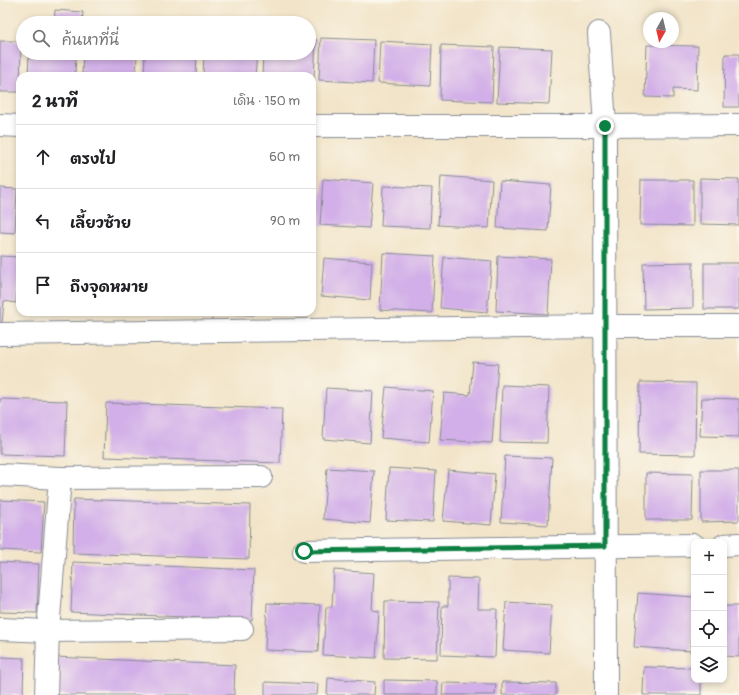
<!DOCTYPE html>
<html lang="th">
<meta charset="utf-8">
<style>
:root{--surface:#fff;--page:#f6f6f6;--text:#202124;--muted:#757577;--line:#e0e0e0}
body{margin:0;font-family:Pangolin,"Playpen Sans Thai",sans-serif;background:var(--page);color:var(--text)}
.controls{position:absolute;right:12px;bottom:12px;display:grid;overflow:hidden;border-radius:8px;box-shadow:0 2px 6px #0003}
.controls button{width:36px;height:36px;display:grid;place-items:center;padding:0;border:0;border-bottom:1px solid var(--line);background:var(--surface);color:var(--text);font:20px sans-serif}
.compass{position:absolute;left:643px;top:12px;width:36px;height:36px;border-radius:50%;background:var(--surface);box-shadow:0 2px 6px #0003;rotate:188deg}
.stop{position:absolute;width:12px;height:12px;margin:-9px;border:3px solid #0b8043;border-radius:50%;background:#fff}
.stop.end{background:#0b8043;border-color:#fff;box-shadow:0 1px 4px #0008}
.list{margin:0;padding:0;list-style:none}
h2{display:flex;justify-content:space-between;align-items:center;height:52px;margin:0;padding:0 16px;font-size:17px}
h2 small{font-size:13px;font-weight:400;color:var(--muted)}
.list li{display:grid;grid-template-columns:26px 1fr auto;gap:12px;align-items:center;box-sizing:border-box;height:64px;padding:0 16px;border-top:1px solid var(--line)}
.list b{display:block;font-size:15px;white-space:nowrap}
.list em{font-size:13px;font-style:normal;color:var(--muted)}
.icon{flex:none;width:22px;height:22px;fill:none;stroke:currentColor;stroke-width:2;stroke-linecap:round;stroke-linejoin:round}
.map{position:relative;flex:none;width:739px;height:695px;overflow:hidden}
.search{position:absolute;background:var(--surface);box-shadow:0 2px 6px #0003;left:16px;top:16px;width:300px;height:44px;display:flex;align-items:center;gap:10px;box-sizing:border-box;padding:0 14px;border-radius:22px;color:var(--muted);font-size:15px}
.panel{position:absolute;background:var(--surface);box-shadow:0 2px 6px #0003;left:16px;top:72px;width:300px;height:244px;border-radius:12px}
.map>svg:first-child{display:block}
</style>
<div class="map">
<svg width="739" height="695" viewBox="0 0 739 695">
<rect width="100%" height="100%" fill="#fbf7ec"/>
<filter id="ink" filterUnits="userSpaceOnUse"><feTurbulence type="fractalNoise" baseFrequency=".025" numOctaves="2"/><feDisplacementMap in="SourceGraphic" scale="8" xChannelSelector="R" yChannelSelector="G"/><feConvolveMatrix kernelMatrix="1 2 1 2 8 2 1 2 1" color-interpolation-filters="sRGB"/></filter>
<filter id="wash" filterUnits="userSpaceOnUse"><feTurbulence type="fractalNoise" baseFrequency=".012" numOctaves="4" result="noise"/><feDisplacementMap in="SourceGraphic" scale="16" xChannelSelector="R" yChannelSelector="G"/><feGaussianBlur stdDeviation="0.9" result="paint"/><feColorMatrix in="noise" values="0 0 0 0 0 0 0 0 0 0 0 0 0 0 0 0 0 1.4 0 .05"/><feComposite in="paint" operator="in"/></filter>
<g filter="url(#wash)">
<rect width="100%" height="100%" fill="#f2e4c8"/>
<g id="blocks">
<g fill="#d2afe8">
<path d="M 55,10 L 83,12 L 82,23 L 54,23 Z"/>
<path d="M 321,38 L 374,40 L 372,83 L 319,80 Z"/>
<path d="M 309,39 L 316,39 L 313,98 L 312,98 L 312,76 L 262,76 L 263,53 L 309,53 Z"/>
<path d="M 0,41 L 21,41 L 20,92 L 0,92 Z"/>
<path d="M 380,41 L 432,44 L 430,86 L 378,83 Z"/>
<path d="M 441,45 L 494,47 L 492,102 L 440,100 Z"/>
<path d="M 647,45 L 698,46 L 697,90 L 673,89 L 673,98 L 645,97 Z"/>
<path d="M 500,47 L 552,49 L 549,104 L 497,102 Z"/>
<path d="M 29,53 L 76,53 L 75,76 L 28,76 Z"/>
<path d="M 83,53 L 137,53 L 136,76 L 82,74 Z"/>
<path d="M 145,53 L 197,53 L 196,76 L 144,76 Z"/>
<path d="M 204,53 L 257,53 L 255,76 L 203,76 Z"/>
<path d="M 725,54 L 739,54 L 739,107 L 724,107 Z"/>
<path d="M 441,176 L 492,180 L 489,228 L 438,225 Z"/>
<path d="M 700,178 L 739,179 L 739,225 L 700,224 Z"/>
<path d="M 323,179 L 373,183 L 369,228 L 320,225 Z"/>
<path d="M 641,180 L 693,180 L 693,226 L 640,225 Z"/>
<path d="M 500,181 L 551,185 L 548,231 L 497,228 Z"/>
<path d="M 383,186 L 432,188 L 430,228 L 381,226 Z"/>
<path d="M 0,188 L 17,189 L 15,233 L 0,232 Z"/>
<path d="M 383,253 L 435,256 L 432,313 L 380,310 Z"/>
<path d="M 0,256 L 20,257 L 16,303 L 4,301 L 2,324 L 0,324 Z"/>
<path d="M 498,256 L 551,259 L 548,314 L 496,311 Z"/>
<path d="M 444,257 L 492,261 L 487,312 L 440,308 Z"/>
<path d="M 324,258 L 372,262 L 370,300 L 321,296 Z"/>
<path d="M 693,262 L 693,308 L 644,309 L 643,263 Z"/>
<rect x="704" y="263" width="35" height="46"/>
<path d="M 212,312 L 254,312 L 254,315 L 212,313 Z"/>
<path d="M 473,362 L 498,364 L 492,443 L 440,440 L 444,393 L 470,395 Z"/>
<path d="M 640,382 L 696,383 L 695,455 L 639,454 Z"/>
<path d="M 502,385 L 549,387 L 547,443 L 500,442 Z"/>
<path d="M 386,387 L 433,391 L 429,442 L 381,438 Z"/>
<path d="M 326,388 L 373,391 L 370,443 L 323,439 Z"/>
<path d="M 702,398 L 739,399 L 739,437 L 700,436 Z"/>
<path d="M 0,399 L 67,401 L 65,456 L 0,454 Z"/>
<path d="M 106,403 L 282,409 L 280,463 L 104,457 Z"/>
<path d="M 505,456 L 552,458 L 548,525 L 501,522 Z"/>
<path d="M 327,468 L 374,471 L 370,523 L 323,519 Z"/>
<path d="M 389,468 L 436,471 L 433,522 L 386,520 Z"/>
<path d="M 448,470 L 495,474 L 491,525 L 443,521 Z"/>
<path d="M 701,470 L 739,470 L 739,521 L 701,522 Z"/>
<path d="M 646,473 L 693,474 L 692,520 L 646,520 Z"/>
<path d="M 74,499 L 250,505 L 249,559 L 73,553 Z"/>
<path d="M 0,500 L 44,502 L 41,552 L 0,550 Z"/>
<path d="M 0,562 L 39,564 L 37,613 L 0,612 Z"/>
<path d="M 73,562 L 254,570 L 252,620 L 71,612 Z"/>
<path d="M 334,570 L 374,573 L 372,610 L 379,611 L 376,658 L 323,655 L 326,607 L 332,607 Z"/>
<path d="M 448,578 L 479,579 L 478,609 L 497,609 L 495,657 L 441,655 L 442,606 L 448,606 Z"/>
<path d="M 638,593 L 694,597 L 694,617 L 691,651 L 634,647 Z"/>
<path d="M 385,601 L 439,602 L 437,659 L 384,658 Z"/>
<path d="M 506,602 L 552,605 L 549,653 L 503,650 Z"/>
<path d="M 267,603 L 320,605 L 318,652 L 265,650 Z"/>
<path d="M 724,606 L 739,606 L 739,657 L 724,656 Z"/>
<path d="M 0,657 L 24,658 L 23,695 L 0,695 Z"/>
<path d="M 54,657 L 235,665 L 234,695 L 52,695 Z"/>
<path d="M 644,667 L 694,668 L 694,680 L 701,680 L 701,695 L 643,695 Z"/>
<path d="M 328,678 L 375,682 L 374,695 L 327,695 Z"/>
<path d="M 384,680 L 437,681 L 437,695 L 384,695 Z"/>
<path d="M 265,682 L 318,684 L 317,695 L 265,695 Z"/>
<path d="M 502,682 L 556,683 L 556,695 L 502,695 Z"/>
<path d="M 443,683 L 496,684 L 495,695 L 442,695 Z"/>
</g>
</g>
</g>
<g filter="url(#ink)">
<use href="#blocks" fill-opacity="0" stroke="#868a93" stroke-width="1"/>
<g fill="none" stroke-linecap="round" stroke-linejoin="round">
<defs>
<g id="minor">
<path d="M 599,33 L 605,126 L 606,695"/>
<path d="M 0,125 L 20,126"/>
<path d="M 312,126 L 605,126 L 739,125"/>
<path d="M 0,334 L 605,326 L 739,326"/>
<path d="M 0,475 L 60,478 L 261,477"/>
<path d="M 724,545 L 739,544"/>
<path d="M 304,551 L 694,545"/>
<path d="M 0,629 L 48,631 L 242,629"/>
<path d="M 46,695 L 48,631 L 60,478"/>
</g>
</defs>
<use href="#minor" stroke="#868a93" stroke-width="24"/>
<use href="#minor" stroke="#fff" stroke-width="22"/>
</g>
</g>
<g fill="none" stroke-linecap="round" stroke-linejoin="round" filter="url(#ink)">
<path stroke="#0b8043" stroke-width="5" d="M 304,551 L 605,546 L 605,126"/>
</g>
</svg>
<div class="controls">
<button>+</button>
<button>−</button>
<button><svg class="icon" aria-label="locate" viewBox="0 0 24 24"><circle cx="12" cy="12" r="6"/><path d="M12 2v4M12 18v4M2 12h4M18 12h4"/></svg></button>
<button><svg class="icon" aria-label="layers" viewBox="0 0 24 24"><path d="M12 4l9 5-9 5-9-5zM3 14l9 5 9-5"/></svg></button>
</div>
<svg class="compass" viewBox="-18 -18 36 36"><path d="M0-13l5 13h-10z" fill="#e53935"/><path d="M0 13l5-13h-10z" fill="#757577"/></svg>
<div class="stop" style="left:304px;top:551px"></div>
<div class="stop end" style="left:605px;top:126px"></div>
<div class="search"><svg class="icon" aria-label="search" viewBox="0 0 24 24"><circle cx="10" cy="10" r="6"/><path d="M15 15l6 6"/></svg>ค้นหาที่นี่</div>
<section class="panel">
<h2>2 นาที<small>เดิน · 150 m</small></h2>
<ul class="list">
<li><svg class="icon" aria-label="ahead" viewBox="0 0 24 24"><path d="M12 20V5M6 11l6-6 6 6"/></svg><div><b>ตรงไป</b></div><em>60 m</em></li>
<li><svg class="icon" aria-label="left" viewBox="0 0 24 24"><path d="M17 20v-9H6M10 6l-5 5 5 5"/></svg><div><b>เลี้ยวซ้าย</b></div><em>90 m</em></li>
<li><svg class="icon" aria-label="arrive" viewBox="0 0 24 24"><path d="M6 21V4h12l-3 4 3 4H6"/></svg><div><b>ถึงจุดหมาย</b></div></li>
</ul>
</section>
</div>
